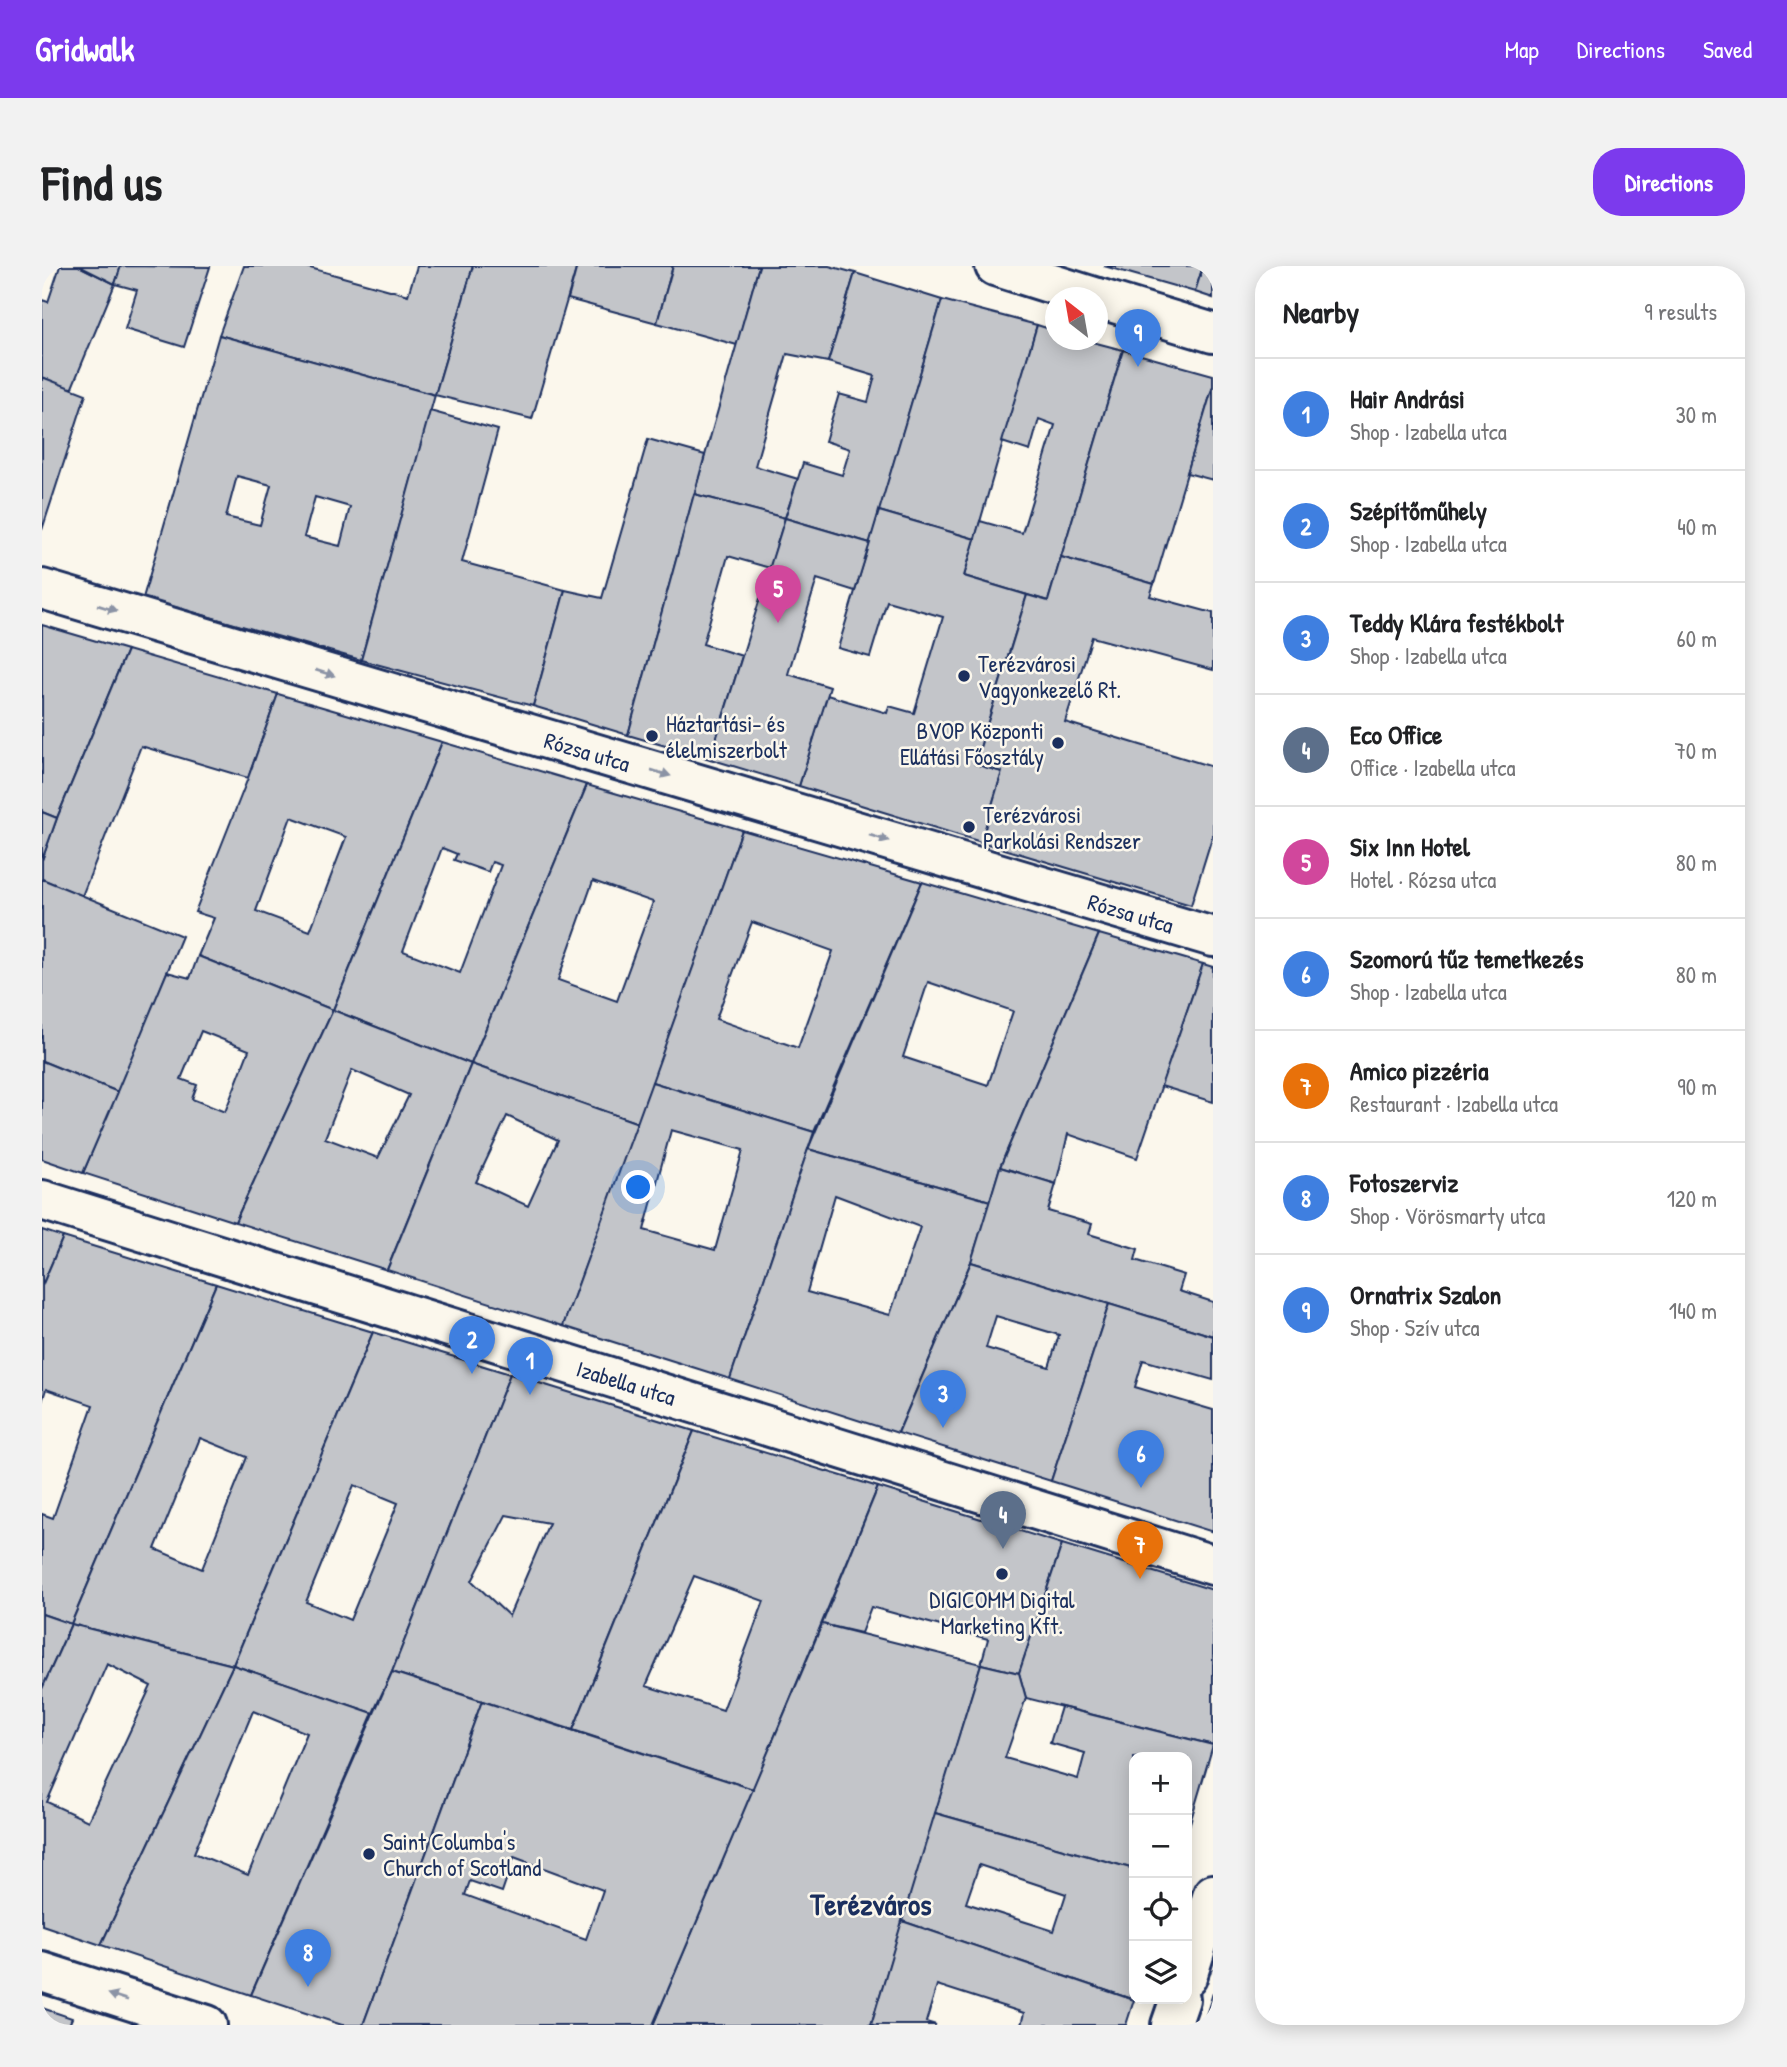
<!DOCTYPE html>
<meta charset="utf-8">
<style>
:root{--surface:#fff;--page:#f2f2f2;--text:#202124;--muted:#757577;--line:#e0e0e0;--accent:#7c3aed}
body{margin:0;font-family:"Patrick Hand",sans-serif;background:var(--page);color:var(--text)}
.controls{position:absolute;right:21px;bottom:21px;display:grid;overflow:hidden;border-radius:14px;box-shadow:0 4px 18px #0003}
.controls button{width:63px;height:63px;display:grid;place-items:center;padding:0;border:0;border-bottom:2px solid var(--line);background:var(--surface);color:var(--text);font:35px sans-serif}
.compass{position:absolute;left:1003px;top:21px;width:63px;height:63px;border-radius:50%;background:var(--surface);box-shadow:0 4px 18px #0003;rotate:329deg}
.you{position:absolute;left:597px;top:922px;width:24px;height:24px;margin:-18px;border:5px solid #fff;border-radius:50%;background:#1a73e8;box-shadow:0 0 0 10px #1a73e833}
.badge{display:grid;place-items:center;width:46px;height:46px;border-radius:50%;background:var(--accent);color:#fff;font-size:23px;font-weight:700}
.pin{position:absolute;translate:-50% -58px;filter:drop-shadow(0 2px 4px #0008)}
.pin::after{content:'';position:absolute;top:37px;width:24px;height:21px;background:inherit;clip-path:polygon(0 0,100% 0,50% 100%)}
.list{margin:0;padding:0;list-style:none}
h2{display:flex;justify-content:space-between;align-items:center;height:91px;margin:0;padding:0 28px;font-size:30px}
h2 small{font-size:23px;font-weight:400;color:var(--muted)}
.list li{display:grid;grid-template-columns:46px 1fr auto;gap:21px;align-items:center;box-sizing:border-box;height:112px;padding:0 28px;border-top:2px solid var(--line)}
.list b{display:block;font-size:26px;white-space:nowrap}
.list p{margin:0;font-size:23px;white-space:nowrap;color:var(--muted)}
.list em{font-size:23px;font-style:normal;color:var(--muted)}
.icon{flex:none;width:38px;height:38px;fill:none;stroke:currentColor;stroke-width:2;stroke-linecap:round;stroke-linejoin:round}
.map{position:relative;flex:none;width:1171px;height:1759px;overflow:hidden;border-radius:28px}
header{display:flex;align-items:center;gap:42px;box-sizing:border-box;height:98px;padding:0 35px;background:var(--accent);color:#fff}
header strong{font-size:33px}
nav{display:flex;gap:38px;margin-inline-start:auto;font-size:24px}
.intro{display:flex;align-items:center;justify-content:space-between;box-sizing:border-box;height:168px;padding:0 42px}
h1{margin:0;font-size:49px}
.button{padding:18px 32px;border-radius:28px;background:var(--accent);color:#fff;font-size:24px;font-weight:700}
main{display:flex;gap:42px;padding:0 42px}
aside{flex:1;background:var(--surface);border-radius:28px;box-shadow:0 4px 18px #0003}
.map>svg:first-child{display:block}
</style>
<header>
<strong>Gridwalk</strong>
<nav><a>Map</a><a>Directions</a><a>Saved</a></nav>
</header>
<div class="intro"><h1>Find us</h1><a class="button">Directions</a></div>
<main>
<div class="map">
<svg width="1171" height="1759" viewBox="0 0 1171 1759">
<rect width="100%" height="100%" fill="#fbf7ec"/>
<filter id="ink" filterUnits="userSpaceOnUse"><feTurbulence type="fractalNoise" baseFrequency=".0143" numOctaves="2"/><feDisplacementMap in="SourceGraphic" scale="14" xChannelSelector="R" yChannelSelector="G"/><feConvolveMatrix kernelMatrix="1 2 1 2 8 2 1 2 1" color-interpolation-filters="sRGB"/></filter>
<g filter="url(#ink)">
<g fill="#c3c5c9" stroke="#1b2f5e" stroke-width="2" fill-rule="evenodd">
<path d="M 18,0 L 37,0 L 73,18 L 29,124 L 0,111 L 0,34 L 6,36 Z"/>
<path d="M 37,0 L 79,0 L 73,18 Z"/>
<path d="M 79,0 L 168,1 L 142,81 L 83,63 L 95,24 L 73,18 Z"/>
<path d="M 202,0 L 261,0 L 366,29 L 375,0 L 431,0 L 393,129 L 177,69 Z"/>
<path d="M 431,0 L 535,0 L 490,153 L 393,129 Z"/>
<path d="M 535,0 L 631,0 L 615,57 L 526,33 Z"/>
<path d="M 631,0 L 717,0 L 695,79 L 615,57 Z"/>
<path d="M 717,0 L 787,0 L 813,7 L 786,96 L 745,88 L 713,200 L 756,213 L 743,252 L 652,228 Z"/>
<path d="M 1062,0 L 1161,0 L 1153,26 Z"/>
<path d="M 1161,0 L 1171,0 L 1171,32 L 1153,26 Z"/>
<path d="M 813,7 L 900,34 L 828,277 L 743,252 L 761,197 L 800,209 L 808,183 L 783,175 L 797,128 L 826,136 L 833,110 L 786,96 Z"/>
<path d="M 900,34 L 995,59 L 933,273 L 837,245 Z"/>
<path d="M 995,59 L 1014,65 L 1014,74 L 1043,74 L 1081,84 L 1006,335 L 922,310 L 938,255 L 980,267 L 1013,159 L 997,153 L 988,185 L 960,176 Z"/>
<path d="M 177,69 L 393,129 L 319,394 L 101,332 ZM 195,210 L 229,219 L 218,259 L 184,251 ZM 273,231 L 308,241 L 298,280 L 262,271 Z"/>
<path d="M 1081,84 L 1171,109 L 1171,120 L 1112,318 L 1019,291 Z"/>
<path d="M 0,111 L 44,128 L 0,264 Z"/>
<path d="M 1171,120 L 1171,214 L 1145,207 Z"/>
<path d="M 388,145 L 456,164 L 420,296 L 523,324 L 491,440 L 319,394 Z"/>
<path d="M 606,173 L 663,189 L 586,469 L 491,440 L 523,324 L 560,332 Z"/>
<path d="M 652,228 L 743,252 L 728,302 L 686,290 L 661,378 L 700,390 L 668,493 L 586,469 Z"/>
<path d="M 837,245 L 933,273 L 922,310 L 985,329 L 933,498 L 960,506 L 939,576 L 757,520 L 785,429 L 845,447 L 847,440 L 872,447 L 901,351 L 845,335 L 828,391 L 796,382 Z"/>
<path d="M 743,252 L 828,277 L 813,325 L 775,313 L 746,408 L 788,421 L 757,520 L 668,493 Z"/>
<path d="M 1019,291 L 1112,318 L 1108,330 L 1171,347 L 1171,404 L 1050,371 L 1023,456 L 1171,501 L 1171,568 L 1149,639 L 939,576 L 960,506 L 933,498 L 985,329 L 1006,335 Z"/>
<path d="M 0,359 L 85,384 L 15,552 L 0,546 Z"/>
<path d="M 85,384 L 236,428 L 206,512 L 99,480 L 40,630 L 0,613 L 0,594 L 15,552 Z"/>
<path d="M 236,428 L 400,476 L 291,744 L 156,690 L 172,652 L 153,646 L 206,512 ZM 249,551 L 304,571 L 268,665 L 214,645 Z"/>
<path d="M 400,476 L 545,519 L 429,798 L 291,744 ZM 400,582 L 415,588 L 412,594 L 446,606 L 450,596 L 459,599 L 418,707 L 361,685 Z"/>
<path d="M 545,519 L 700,564 L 596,857 L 429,798 ZM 551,615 L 611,636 L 575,735 L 516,714 Z"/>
<path d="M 0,546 L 15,552 L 0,594 Z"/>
<path d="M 700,564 L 880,616 L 772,866 L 610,816 ZM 710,656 L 791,685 L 756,782 L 674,753 Z"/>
<path d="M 0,613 L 140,670 L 76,826 L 0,795 Z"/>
<path d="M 880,616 L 1057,668 L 958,901 L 948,935 L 766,883 ZM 886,716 L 971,745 L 946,819 L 861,791 Z"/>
<path d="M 1057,668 L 1161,698 L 1095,892 L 1026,868 L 1014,918 L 958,901 Z"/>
<path d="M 156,690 L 291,744 L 193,956 L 41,907 L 125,706 L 148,712 ZM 159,765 L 207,784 L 183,846 L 150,833 L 155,819 L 139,813 Z"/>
<path d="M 1161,698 L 1171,701 L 1171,836 L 1119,820 Z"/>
<path d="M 291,744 L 429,798 L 345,1004 L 193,956 ZM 310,804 L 367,829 L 336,892 L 283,872 Z"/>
<path d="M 0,795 L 76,826 L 41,907 L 0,893 Z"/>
<path d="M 429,798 L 596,857 L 521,1060 L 345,1004 ZM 465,850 L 516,874 L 486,940 L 434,916 Z"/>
<path d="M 610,816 L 772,866 L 688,1113 L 521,1060 ZM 629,864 L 701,884 L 673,984 L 602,964 Z"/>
<path d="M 766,883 L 948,935 L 929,996 L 856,1167 L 688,1113 ZM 793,929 L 878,961 L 848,1049 L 765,1026 Z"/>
<path d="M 958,901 L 1014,918 L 1006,945 L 1050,958 L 1047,968 L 1096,983 L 1093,994 L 1142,1009 L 1137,1025 L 1171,1036 L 1171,1070 L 929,996 Z"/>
<path d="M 0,964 L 21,971 L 0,1020 Z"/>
<path d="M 21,971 L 174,1018 L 29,1358 L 0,1348 L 0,1248 L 11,1252 L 51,1139 L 4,1123 L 0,1136 L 0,1020 Z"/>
<path d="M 929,996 L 1067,1038 L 1009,1215 L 856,1167 ZM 954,1050 L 1017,1069 L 1007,1101 L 944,1082 Z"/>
<path d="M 174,1018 L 331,1066 L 191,1399 L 29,1358 ZM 158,1172 L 205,1191 L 160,1303 L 113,1283 Z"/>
<path d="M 1067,1038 L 1171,1070 L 1171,1114 L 1101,1094 L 1093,1121 L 1171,1144 L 1171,1266 L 1009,1215 Z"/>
<path d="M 331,1066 L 468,1108 L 350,1406 L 331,1447 L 191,1399 ZM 312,1219 L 356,1237 L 308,1354 L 264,1336 Z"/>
<path d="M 468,1108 L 652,1165 L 531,1464 L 350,1406 ZM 464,1249 L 507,1257 L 467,1350 L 430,1315 Z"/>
<path d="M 652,1165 L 836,1221 L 711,1523 L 531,1464 ZM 652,1310 L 722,1335 L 681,1444 L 604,1420 Z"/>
<path d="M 836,1221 L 1020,1278 L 977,1407 L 939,1398 L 946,1373 L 829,1341 L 819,1367 L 780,1358 Z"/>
<path d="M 1020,1278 L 1171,1324 L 1171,1479 L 984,1432 L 977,1407 Z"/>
<path d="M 0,1348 L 29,1358 L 0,1423 Z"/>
<path d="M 29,1358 L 191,1399 L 59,1679 L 0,1659 L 0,1423 ZM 65,1398 L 109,1420 L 46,1555 L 5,1536 Z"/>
<path d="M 780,1358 L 939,1398 L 829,1759 L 611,1759 Z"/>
<path d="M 939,1398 L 977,1407 L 984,1432 L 963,1492 L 1036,1513 L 1043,1487 L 1008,1477 L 1019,1441 L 1171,1479 L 1145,1567 L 1145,1491 L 1092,1491 L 1092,1603 L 893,1547 Z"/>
<path d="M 191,1399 L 331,1447 L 209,1729 L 59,1679 ZM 211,1445 L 265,1467 L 206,1609 L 152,1587 Z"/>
<path d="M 350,1406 L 440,1435 L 321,1759 L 300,1759 L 209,1729 Z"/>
<path d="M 440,1435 L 711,1523 L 611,1759 L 321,1759 ZM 472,1591 L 561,1624 L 544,1673 L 423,1629 L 428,1615 L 460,1626 Z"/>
<path d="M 893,1547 L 1092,1603 L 1092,1734 L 860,1655 ZM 937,1599 L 1024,1628 L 1012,1665 L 924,1637 Z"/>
<path d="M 860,1655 L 1092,1734 L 1084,1759 L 979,1759 L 982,1747 L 895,1719 L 884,1756 L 894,1759 L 829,1759 Z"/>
<path d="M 1171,1727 L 1171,1759 L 1161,1759 Z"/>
<path d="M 0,1742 L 30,1752 L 27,1759 L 0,1759 Z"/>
</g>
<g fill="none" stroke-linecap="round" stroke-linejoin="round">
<defs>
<g id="minor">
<path d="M 953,0 L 1055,32"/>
<path d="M 1056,32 L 1171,67"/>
<path id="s1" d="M 0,323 L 1171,671"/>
<path d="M 0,1706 L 165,1759"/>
<path d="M 1145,1711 L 1171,1628"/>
<path d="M 1129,1759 L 1138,1733"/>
</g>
<g id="tertiary">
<path id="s2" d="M 0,934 L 1171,1299"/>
</g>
</defs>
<use href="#minor" stroke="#1b2f5e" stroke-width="44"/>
<use href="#tertiary" stroke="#1b2f5e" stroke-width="44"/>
<use href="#minor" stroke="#fbf7ec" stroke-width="38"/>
<use href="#tertiary" stroke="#fbf7ec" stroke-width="38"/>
</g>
<defs><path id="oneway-solid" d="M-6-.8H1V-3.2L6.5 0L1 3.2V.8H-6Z" transform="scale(1.75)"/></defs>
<g fill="#8b93a5">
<use href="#oneway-solid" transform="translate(65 342) rotate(17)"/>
<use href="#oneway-solid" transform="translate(283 407) rotate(17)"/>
<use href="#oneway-solid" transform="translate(619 507) rotate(17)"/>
<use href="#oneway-solid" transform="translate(837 572) rotate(17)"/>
<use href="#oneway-solid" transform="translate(76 1731) rotate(-162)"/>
</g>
</g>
<g fill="#1b2f5e" stroke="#fbf7ec" stroke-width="2.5">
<circle cx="922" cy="410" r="7"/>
<circle cx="610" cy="470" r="7"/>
<circle cx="1016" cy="477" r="7"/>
<circle cx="927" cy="561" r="7"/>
<circle cx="960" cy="1308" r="7"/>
<circle cx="327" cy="1588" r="7"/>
</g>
<g text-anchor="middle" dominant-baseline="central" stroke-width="5" stroke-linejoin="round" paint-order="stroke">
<g font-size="23" fill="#1b2f5e" stroke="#fbf7ec" text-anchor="start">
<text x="936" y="397">Terézvárosi<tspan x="936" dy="26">Vagyonkezelő Rt.</tspan></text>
<text x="624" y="457">Háztartási- és<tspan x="624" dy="26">élelmiszerbolt</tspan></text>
<text x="1002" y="464" text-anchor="end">BVOP Központi<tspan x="1002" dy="26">Ellátási Főosztály</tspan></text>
<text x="941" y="548">Terézvárosi<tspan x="941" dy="26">Parkolási Rendszer</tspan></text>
<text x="960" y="1333" text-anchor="middle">DIGICOMM Digital<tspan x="960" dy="26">Marketing Kft.</tspan></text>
<text x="341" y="1575">Saint Columba's<tspan x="341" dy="26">Church of Scotland</tspan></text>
</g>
<g font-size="23" fill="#1b2f5e" stroke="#fbf7ec">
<text stroke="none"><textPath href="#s1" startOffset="569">Rózsa utca</textPath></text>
<text stroke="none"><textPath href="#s1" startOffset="1136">Rózsa utca</textPath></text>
<text stroke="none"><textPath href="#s2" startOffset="612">Izabella utca</textPath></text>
</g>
<g font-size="30" font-weight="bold" fill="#1b2f5e" stroke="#fbf7ec">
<text x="829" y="1638">Terézváros</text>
</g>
</g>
</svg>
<div class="controls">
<button>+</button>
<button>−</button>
<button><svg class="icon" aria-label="locate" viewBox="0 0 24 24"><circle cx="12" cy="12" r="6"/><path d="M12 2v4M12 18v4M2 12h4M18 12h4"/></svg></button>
<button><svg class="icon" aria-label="layers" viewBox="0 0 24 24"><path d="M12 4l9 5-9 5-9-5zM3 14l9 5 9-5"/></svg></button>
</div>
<svg class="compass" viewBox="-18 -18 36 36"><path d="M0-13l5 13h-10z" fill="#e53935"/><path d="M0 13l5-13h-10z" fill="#757577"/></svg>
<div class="you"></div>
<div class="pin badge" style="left:488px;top:1129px;background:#3f7fe0">1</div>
<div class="pin badge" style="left:430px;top:1108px;background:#3f7fe0">2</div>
<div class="pin badge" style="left:901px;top:1162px;background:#3f7fe0">3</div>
<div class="pin badge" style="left:961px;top:1283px;background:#5c6f8a">4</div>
<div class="pin badge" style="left:736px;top:357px;background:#d1479c">5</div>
<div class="pin badge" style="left:1099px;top:1222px;background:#3f7fe0">6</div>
<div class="pin badge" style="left:1098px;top:1313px;background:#e8710a">7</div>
<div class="pin badge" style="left:266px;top:1721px;background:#3f7fe0">8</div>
<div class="pin badge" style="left:1096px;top:101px;background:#3f7fe0">9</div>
</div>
<aside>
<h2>Nearby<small>9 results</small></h2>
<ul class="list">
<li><span class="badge" style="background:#3f7fe0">1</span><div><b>Hair Andrási</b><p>Shop · Izabella utca</p></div><em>30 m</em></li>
<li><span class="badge" style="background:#3f7fe0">2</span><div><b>Szépítőműhely</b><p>Shop · Izabella utca</p></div><em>40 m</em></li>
<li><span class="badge" style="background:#3f7fe0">3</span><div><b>Teddy Klára festékbolt</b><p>Shop · Izabella utca</p></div><em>60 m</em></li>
<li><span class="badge" style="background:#5c6f8a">4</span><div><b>Eco Office</b><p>Office · Izabella utca</p></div><em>70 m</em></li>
<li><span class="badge" style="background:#d1479c">5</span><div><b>Six Inn Hotel</b><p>Hotel · Rózsa utca</p></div><em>80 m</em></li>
<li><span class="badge" style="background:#3f7fe0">6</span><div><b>Szomorú tűz temetkezés</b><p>Shop · Izabella utca</p></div><em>80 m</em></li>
<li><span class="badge" style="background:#e8710a">7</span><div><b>Amico pizzéria</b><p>Restaurant · Izabella utca</p></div><em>90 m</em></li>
<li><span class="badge" style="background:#3f7fe0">8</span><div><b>Fotoszerviz</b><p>Shop · Vörösmarty utca</p></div><em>120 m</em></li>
<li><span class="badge" style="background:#3f7fe0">9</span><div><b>Ornatrix Szalon</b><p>Shop · Szív utca</p></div><em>140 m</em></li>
</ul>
</aside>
</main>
